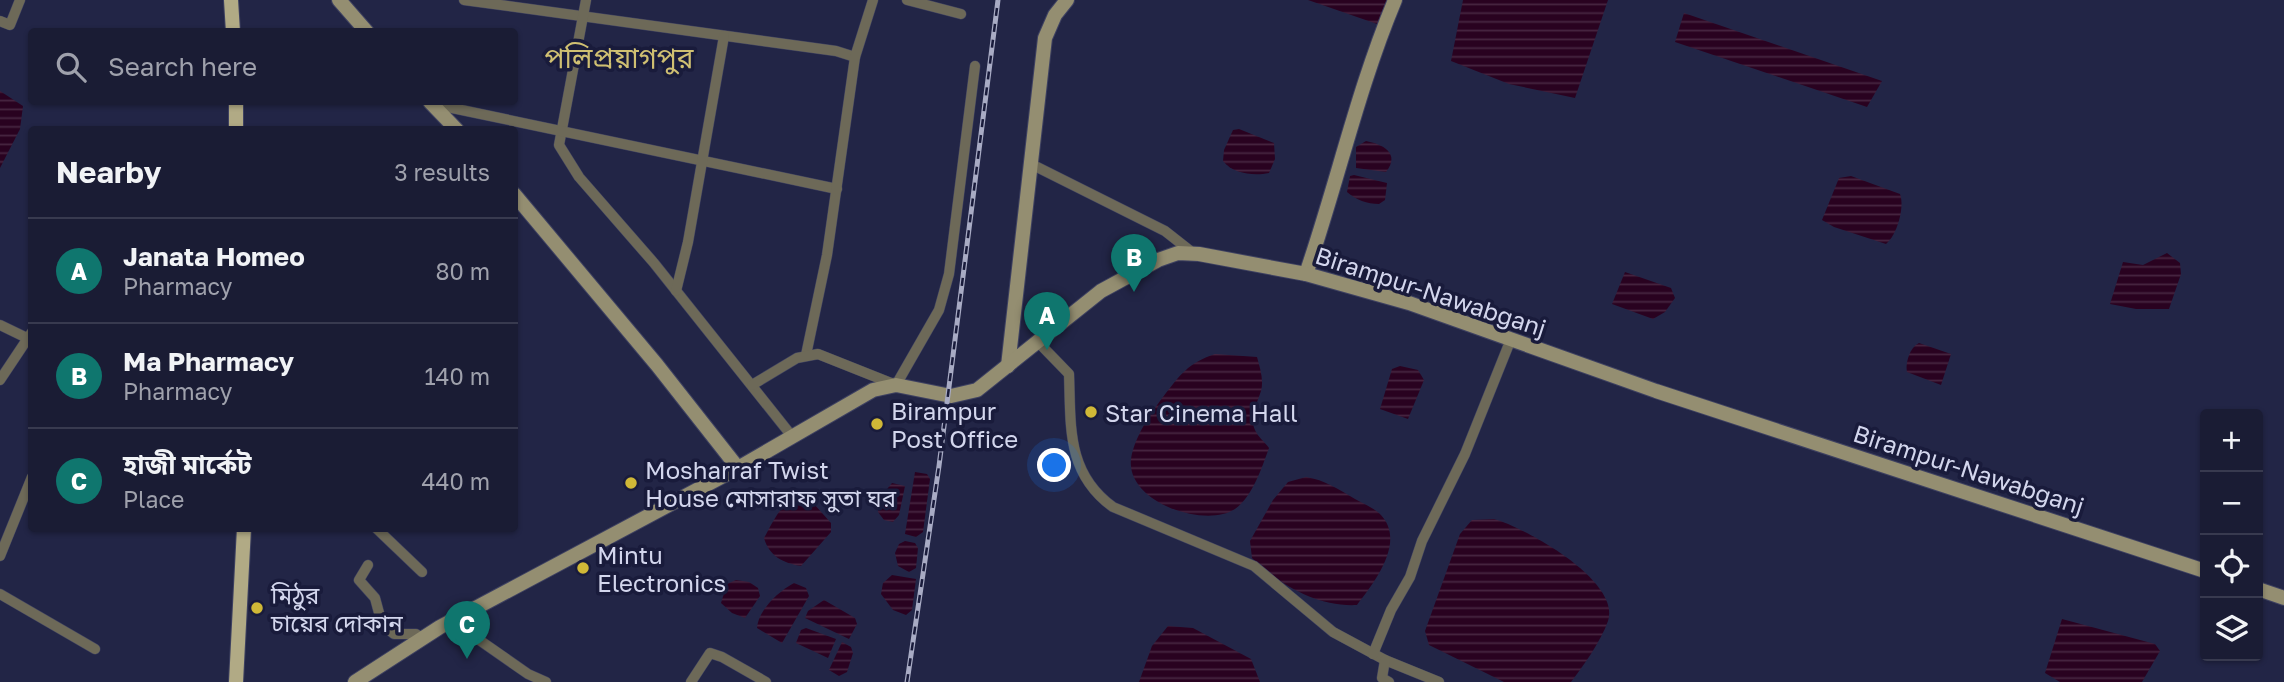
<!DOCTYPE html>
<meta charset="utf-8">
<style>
:root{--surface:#1a1c34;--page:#23253c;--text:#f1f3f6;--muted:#9fa1ac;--line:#383a4f;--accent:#0f766e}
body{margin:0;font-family:"Golos Text","Noto Sans Bengali",sans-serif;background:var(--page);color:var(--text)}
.controls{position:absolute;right:21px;bottom:21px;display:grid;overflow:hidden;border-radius:7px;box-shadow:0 2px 5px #0004}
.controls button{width:63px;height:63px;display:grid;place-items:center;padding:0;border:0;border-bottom:2px solid var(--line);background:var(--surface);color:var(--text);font:35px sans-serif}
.you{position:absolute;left:1055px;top:466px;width:24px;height:24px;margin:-18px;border:5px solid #fff;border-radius:50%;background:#1a73e8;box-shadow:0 0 0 10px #1a73e833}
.badge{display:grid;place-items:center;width:46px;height:46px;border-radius:50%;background:var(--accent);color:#fff;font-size:23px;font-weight:700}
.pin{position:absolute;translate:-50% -58px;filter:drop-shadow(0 2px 4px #0008)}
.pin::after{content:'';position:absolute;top:37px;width:24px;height:21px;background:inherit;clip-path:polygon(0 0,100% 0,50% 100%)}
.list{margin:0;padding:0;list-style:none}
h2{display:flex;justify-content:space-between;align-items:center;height:91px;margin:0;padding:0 28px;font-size:30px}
h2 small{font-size:23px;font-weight:400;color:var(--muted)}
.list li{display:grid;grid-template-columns:46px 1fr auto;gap:21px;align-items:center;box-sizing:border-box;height:105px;padding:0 28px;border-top:2px solid var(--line)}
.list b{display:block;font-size:26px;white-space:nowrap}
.list p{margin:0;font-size:23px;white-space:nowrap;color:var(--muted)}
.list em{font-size:23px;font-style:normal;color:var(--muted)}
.icon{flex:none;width:38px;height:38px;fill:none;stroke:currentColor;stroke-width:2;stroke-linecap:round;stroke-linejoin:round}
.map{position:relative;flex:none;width:2284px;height:682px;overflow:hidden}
.search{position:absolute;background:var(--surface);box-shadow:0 2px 5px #0004;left:28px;top:28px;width:490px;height:77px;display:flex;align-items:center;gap:18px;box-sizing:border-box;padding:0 24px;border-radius:7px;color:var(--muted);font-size:26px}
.panel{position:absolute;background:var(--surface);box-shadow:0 2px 5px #0004;left:28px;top:126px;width:490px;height:406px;border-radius:7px}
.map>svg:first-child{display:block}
</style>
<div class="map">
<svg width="2284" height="682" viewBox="0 0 2284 682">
<defs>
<pattern id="water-rules" width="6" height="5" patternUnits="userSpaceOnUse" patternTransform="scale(1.75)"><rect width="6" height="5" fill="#290220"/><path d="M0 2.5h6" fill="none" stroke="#472641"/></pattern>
</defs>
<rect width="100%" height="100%" fill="#222546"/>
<g fill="url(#water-rules)">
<path d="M 1308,0 L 1390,0 L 1380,25 Z"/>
<path d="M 1463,0 L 1608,0 L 1575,98 L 1509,84 L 1451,61 Z"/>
<path d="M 1684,13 L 1882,81 L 1867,107 L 1675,42 Z"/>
<path d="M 0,91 L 23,106 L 20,129 L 0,168 Z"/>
<path d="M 1239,129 L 1274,143 L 1275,159 L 1269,173 C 1254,176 1233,174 1223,161 L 1224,150 L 1233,130 Z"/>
<path d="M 1366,141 C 1382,144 1401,153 1386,172 L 1356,168 L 1356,147 Z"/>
<path d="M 1354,175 L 1387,183 L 1385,200 L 1379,204 C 1367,204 1356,200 1347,192 L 1350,176 Z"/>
<path d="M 1851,176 L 1900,194 C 1905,207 1897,235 1886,244 L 1834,227 L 1822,220 L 1839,178 Z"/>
<path d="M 2167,253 L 2180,263 L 2181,274 L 2169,309 L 2136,309 L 2110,304 L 2123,262 L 2143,265 Z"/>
<path d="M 1625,272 L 1671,288 L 1675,298 L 1665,312 L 1653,319 L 1612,304 Z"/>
<path d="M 1919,343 L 1951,354 L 1941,385 L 1907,372 C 1905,363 1910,347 1919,343 Z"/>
<path d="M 1215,354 L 1257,357 C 1260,368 1264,380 1261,391 C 1257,404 1249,417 1255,430 C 1258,437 1265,442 1269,448 C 1262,467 1253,496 1235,509 C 1205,529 1126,502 1131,459 C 1134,438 1150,414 1163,397 C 1180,375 1188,363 1215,354 Z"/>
<path d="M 1400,366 L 1418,370 L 1424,380 L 1408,419 L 1380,409 L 1392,369 Z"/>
<path d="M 915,472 L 927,474 L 930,479 L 923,532 L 916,537 L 905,534 Z"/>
<path d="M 1306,477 C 1325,480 1338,489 1355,499 C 1362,503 1372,507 1379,513 C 1408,540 1374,583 1357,605 C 1317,607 1280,585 1252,558 L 1250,541 L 1273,500 L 1288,482 Z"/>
<path d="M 892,483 L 905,486 L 899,515 L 893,522 L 884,520 L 878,512 L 879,499 Z"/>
<path d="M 798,496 L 814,504 L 831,523 L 831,532 L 801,566 C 783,563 769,556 764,538 C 773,522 780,504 798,496 Z"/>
<path d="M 1494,519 C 1526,528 1621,581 1608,621 C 1601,641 1584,665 1571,682 L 1504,682 L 1429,645 L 1425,631 L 1460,534 L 1472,520 Z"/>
<path d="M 905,541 L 915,543 L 918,548 L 916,568 L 909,572 L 898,566 L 895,553 L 899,544 Z"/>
<path d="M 892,575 L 916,579 L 912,610 L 906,615 L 893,610 L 881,594 L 883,583 Z"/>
<path d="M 736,580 L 749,582 L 758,588 L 760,596 L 745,618 L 732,613 L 721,603 L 727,584 Z"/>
<path d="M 794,583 L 806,588 L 809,596 L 782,643 L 757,628 C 758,610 779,591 794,583 Z"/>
<path d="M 824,600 L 855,618 L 857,624 L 849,639 L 805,618 L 808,611 Z"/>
<path d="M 2062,619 L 2155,644 L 2160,651 L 2142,682 L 2060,682 L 2045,673 Z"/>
<path d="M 1168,626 L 1193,628 L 1251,659 L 1260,682 L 1139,682 L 1152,646 Z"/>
<path d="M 806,628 L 836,639 L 828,658 L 796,643 L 801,630 Z"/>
<path d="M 842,642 L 851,647 L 853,653 L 847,672 L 839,676 L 829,670 Z"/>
</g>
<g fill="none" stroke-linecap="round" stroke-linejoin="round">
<defs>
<g id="street">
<path d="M 464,0 L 836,51 L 855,57"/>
<path d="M 586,0 L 559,145 L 579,177 L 654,263 L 791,435"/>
<path d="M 907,0 L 961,14"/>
<path d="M 0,21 L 10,25 L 20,0"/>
<path d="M 433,104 L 837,189"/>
<path d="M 1029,163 L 1165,231 L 1193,253"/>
<path d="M 676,291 L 688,242 L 724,36"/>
<path d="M 0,325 L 27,338"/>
<path d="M 1038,342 L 1069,374 C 1071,426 1066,473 1113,507 L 1254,566 L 1333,632 L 1385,660 L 1439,682"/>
<path d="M 806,355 L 827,255 L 855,57 L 873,0"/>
<path d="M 0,380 L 32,332"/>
<path d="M 752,385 L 797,358 L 818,354 L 896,385 L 939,310 L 949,274 L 975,66"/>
<path d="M 376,528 L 422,572"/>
<path d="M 0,556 L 32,477"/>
<path d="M 368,565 L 359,580 L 375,598 L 382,624 L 394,634 L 416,634 L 423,639"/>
<path d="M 0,594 L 95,649"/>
<path d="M 452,621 L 528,674 L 546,682"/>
<path d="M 1373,654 L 1391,610 L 1410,577 L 1422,541 L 1465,454 L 1511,339"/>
<path d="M 1385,660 L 1382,678 L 1389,682"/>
<path d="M 691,682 L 710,653 L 722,657 L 766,682"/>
</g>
<g id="secondary">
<path d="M 339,0 L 367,32"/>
<path d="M 430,102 L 457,130"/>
<path d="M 514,194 L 657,365 L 738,468"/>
<path d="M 1306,274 C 1337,184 1358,88 1395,0"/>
<path d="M 1008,366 L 1045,38 L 1055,15 L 1067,0"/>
<path d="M 2258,589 L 2284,598"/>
<path d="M 355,682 L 440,627 L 738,468 L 873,390 L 896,385 L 951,396 L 977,390 L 1101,291 L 1158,260 L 1178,253 L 1199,254 L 1306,274 L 1409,303 L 1656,391 L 2205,571"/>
</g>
<g id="primary">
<path d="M 231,0 L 233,32"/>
<path d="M 236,102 L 236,130"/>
<path d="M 236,682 L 244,528"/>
</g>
</defs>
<use href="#street" stroke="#3e4161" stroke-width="11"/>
<use href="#secondary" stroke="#3e4161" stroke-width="16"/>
<use href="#primary" stroke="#3e4161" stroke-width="16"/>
<use href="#street" stroke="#6d6958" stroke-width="10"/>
<use href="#secondary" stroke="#948e71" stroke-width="14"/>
<use href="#primary" stroke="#b1aa85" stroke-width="14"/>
<defs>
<path id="rail" d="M 907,682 L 939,466 L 998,0"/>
</defs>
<use href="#rail" stroke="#a8abc4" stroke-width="5"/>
<use href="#rail" stroke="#191b3b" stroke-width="2.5" stroke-dasharray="8" stroke-linecap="butt"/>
</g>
<g fill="#d0b837" stroke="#191b3b" stroke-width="2.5">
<circle cx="1091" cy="412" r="7"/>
<circle cx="877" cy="424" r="7"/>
<circle cx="631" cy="483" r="7"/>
<circle cx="583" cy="568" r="7"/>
<circle cx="257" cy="608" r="7"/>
</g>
<g text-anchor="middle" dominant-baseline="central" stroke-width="7" stroke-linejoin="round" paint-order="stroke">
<g font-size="24" fill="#d3d6ed" stroke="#191b3b">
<text transform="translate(1431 291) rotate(18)">Birampur-Nawabganj</text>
<text transform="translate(1969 469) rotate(18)">Birampur-Nawabganj</text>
</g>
<g font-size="24" fill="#d3d6ed" stroke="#191b3b" text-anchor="start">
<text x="891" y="410">Birampur<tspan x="891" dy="28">Post Office</tspan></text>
<text x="1105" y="412">Star Cinema Hall</text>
<text x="645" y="469">Mosharraf Twist<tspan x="645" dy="28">House মোসারাফ সুতা ঘর</tspan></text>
<text x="597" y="554">Mintu<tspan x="597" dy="28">Electronics</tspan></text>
<text x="271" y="594">মিঠুর<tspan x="271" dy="28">চায়ের দোকান</tspan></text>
</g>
<g font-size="28" fill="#d0c072" stroke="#191b3b">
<text x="619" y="57">পলিপ্রয়াগপুর</text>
</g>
</g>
</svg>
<div class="controls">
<button>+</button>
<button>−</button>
<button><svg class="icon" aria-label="locate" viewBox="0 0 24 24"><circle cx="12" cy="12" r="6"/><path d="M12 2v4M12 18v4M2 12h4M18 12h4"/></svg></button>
<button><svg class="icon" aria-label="layers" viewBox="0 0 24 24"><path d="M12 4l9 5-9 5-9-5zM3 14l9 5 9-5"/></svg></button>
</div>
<div class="you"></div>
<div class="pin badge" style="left:1047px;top:350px">A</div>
<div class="pin badge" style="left:1134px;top:292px">B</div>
<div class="pin badge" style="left:467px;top:659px">C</div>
<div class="search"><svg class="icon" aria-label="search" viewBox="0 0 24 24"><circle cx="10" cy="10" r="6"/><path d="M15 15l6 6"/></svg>Search here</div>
<section class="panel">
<h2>Nearby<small>3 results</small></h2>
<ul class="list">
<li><span class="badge">A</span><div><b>Janata Homeo</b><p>Pharmacy</p></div><em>80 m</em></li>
<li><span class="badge">B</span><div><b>Ma Pharmacy</b><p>Pharmacy</p></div><em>140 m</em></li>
<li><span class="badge">C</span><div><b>হাজী মার্কেট</b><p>Place</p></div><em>440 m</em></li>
</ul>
</section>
</div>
